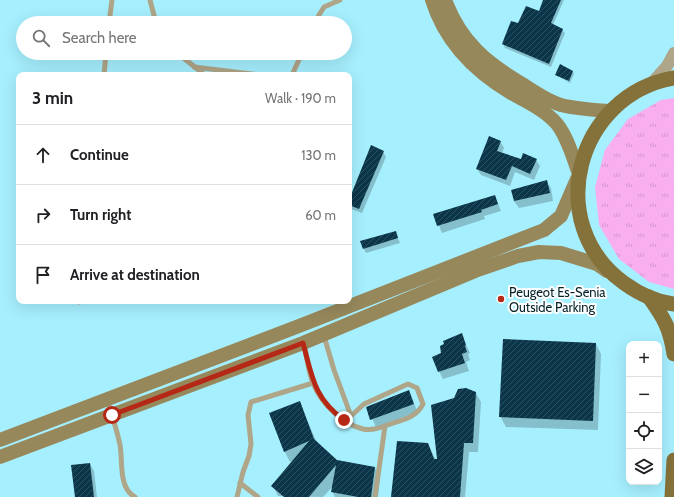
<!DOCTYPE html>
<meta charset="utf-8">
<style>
:root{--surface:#fff;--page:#f6f6f6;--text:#202124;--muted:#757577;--line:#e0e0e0}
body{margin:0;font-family:Cabin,sans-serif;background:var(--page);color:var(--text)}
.controls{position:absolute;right:12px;bottom:12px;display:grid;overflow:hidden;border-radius:8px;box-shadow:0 4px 16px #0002}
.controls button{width:36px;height:36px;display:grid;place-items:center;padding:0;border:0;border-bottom:1px solid var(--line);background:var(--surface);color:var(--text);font:20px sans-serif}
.stop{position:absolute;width:12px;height:12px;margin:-9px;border:3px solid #b52815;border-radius:50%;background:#fff}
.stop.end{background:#b52815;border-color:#fff;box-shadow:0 1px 4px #0008}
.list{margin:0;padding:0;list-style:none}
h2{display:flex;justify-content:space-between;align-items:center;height:52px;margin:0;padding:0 16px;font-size:17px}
h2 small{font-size:13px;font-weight:400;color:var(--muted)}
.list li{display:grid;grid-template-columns:26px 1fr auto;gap:12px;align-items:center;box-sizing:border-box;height:60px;padding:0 16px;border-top:1px solid var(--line)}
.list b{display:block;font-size:15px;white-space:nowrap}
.list em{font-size:13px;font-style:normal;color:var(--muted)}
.icon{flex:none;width:22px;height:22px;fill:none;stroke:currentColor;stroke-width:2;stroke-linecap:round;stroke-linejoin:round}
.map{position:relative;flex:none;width:674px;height:497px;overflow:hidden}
.search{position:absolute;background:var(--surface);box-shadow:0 4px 16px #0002;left:16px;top:16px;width:336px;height:44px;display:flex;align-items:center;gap:10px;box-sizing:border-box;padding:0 14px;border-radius:22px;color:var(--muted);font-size:15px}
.panel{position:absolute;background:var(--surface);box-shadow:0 4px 16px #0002;left:16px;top:72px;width:336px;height:232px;border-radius:8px}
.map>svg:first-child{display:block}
</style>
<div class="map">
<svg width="674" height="497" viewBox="0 0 674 497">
<defs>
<pattern id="grass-tufts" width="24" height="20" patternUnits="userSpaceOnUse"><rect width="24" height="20" fill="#f9afef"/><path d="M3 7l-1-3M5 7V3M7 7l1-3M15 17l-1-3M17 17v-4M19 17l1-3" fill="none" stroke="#d496cd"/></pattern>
<pattern id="building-hatch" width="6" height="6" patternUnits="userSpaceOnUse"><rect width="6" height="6" fill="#0b3649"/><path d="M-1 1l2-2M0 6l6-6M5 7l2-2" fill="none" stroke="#2d5161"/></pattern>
</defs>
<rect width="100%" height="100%" fill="#a6effe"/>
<path fill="url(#grass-tufts)" d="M 674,98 L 674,289 L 649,282 L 619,259 L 599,225 L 595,187 L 605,150 L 628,119 L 661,100 Z"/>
<g fill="#0003">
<path d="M 544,0 L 564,0 L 553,25 L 562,30 L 565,33 L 551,67 L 505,48 L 503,44 L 519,25 L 539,13 Z"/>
<path d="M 573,72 L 574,74 L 570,83 L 556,75 Z"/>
<path d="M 500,141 L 504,148 L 502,153 L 521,160 L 536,160 L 540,166 L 534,180 L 515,172 L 510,186 L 481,175 L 477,169 Z"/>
<path d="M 383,152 L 386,157 L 362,213 L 351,209 L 349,202 Z"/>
<path d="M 546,181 L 551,188 L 553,201 L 519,208 L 514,201 Z"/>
<path d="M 495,196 L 501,211 L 484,216 L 485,219 L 442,233 L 434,214 Z"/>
<path d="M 395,232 L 400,243 L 366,253 L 364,249 Z"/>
<path d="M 461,334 L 470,353 L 468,354 L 470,360 L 466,362 L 469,371 L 443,379 L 439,371 L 442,353 Z"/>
<path d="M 596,344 L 601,354 L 598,430 L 506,427 L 500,416 Z"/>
<path d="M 408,391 L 418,412 L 376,427 L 367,408 Z"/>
<path d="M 476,393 L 481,402 L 478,452 L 469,452 L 465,497 L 393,497 L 428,444 L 436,460 L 438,460 Z"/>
<path d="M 299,402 L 317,443 L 337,461 L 375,468 L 380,478 L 378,497 L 335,497 L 332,491 L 333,486 L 323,497 L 278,496 L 273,486 L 295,459 L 290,462 L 285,452 Z"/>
<path d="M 90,464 L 94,471 L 97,497 L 76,497 Z"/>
</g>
<g fill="url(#building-hatch)">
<path d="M 543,0 L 561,0 L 551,23 L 563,29 L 549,64 L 502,44 L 511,21 L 518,23 L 526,6 L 539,11 Z"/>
<path d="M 560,64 L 573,71 L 569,81 L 555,75 Z"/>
<path d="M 489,136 L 501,141 L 497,151 L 521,159 L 523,153 L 537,159 L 530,174 L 512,166 L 506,180 L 476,169 Z"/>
<path d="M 371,145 L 384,151 L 359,209 L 349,205 L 349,200 Z"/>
<path d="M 547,180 L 550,193 L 514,201 L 511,190 Z"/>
<path d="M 495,195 L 498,204 L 481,210 L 482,212 L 437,226 L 433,214 Z"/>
<path d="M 396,231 L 398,238 L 363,249 L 360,241 Z"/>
<path d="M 462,333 L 466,345 L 465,346 L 467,352 L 462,354 L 465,363 L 438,372 L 432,357 L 441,353 L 440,346 L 444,344 L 443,341 Z"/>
<path d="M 503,339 L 596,343 L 593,421 L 499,417 Z"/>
<path d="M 466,388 L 476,392 L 473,443 L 464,443 L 460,497 L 391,497 L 397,441 L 428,443 L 434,459 L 437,459 L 431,405 L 454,398 L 458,389 Z"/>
<path d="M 409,390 L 414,404 L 370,420 L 366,407 Z"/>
<path d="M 300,401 L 314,439 L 337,460 L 375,467 L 371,497 L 358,497 L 331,492 L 336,465 L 309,497 L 284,497 L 271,486 L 309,441 L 284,452 L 269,413 Z"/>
<path d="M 90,463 L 94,497 L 75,497 L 71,465 Z"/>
</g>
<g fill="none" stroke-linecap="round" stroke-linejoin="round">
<g stroke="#afa588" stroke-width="5">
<path d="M 150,0 L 156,23"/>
<path d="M 109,23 L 112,0"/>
<path d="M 314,23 L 324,7 L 340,0"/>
<path d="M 177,53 L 205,75"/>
<path d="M 194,67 L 261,75"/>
<path d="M 104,75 L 106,53"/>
<path d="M 292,75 L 302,53"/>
<path d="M 79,302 L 79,301"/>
<path d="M 324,336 L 334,370 L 351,416"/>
<path d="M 304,344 C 307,357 308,371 313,383 C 321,403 342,424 363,429 C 371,431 383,427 390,424 C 403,420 417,417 423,404 L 417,388 L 408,384 L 364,404 L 351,416 L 344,420"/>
<path d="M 107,400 C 112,415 117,430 120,445 C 123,461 118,488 135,497"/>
<path d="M 240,483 L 258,497"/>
<path d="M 237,497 L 243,472 L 249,456 L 251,444 L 248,415 L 251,402 L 313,383"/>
<path d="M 375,497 L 385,426"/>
</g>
<path stroke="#afa588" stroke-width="12" d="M 650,85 L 667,66 L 674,53"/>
<g stroke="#97885c" stroke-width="14">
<path d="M 432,0 C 445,42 474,71 511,93 C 527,102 545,110 557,124 C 568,138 573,158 579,174"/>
<path d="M 445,0 C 461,42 486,63 524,85 C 536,93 548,101 561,105 C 577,109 594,110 610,111"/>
<path d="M 0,440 L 299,326 L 544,230 L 561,216 L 577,179"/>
<path d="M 0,457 L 303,343 L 475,271 L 518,256 L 539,252 L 561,253 L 597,264 L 607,271"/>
</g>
<g stroke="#85723a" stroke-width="15">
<path d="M 674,78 C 576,95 542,224 624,283 C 638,293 656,302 674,304"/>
<path d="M 649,297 C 664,318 670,328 674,354"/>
<path d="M 672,497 L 674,460"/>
</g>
</g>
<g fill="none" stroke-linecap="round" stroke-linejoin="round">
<path stroke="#b52815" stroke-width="5" d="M 112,415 L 303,343 C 312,376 314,399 344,420"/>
</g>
<circle fill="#b52815" stroke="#fff" stroke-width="1.5" cx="501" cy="299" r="4"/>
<g text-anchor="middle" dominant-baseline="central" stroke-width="4" stroke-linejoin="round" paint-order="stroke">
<g font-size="13" fill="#06252b" stroke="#fff" text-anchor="start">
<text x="509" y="292">Peugeot Es-Senia<tspan x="509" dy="15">Outside Parking</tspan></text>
</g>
</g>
</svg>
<div class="controls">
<button>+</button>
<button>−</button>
<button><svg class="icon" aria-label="locate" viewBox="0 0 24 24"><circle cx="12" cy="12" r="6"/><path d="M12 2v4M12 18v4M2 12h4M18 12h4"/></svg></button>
<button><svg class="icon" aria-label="layers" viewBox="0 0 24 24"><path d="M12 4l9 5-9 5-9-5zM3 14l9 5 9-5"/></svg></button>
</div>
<div class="stop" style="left:112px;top:415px"></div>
<div class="stop end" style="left:344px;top:420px"></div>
<div class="search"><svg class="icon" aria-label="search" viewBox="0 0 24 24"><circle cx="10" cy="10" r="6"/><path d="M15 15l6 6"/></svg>Search here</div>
<section class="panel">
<h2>3 min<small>Walk · 190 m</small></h2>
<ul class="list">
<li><svg class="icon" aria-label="ahead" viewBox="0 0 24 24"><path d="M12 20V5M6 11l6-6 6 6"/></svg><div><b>Continue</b></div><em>130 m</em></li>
<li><svg class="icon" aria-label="right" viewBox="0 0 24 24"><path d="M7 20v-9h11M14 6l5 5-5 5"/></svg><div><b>Turn right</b></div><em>60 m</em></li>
<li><svg class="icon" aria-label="arrive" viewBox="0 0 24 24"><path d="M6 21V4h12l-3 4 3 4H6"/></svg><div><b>Arrive at destination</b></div></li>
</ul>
</section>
</div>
